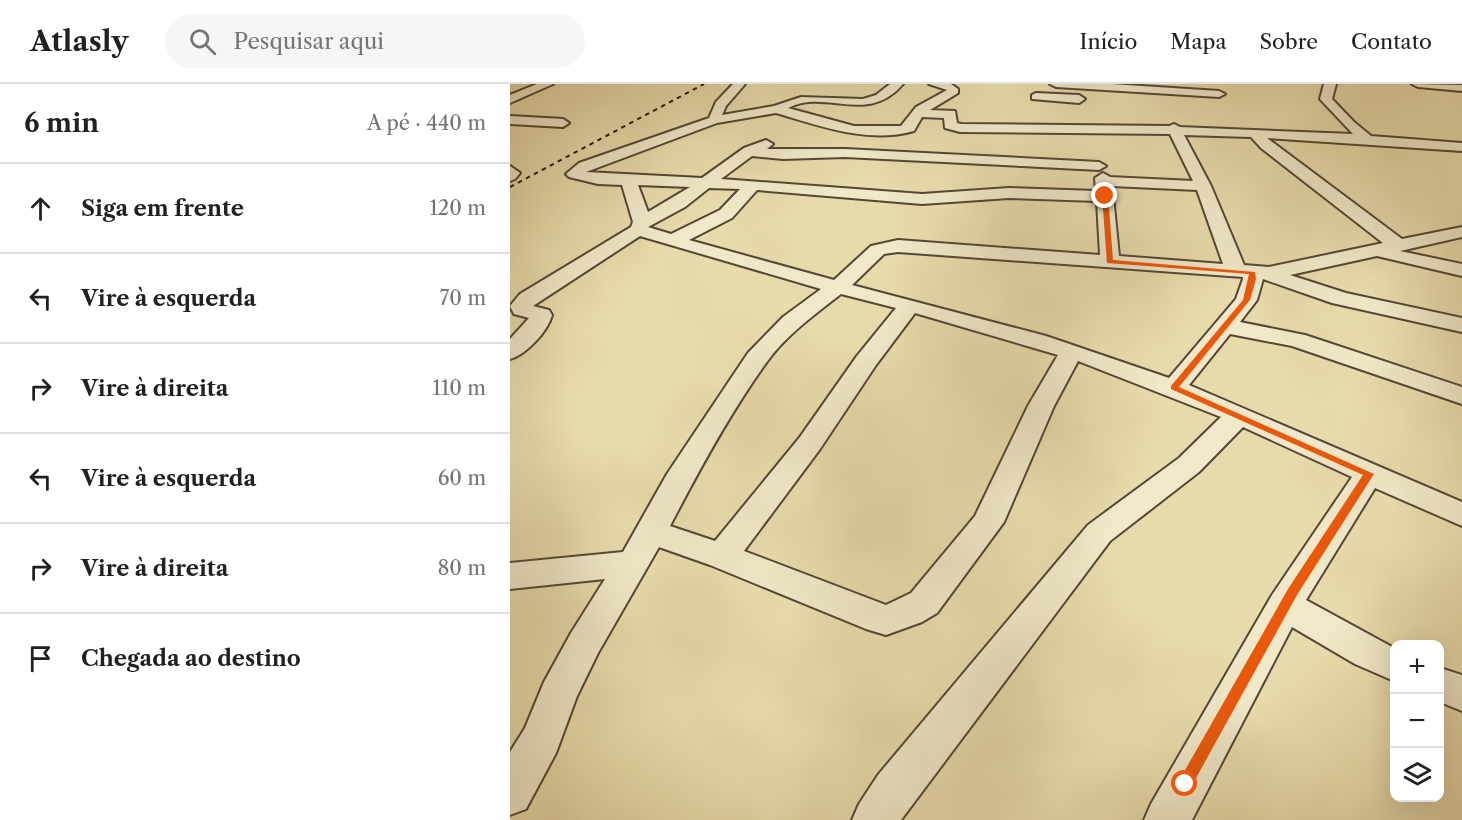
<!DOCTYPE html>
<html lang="pt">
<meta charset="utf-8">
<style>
:root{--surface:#fff;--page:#f6f6f6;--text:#202124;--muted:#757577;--line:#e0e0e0}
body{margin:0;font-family:"Libre Caslon Text",serif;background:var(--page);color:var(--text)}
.controls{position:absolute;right:18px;bottom:18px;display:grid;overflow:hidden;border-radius:12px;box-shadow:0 6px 24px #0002}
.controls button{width:54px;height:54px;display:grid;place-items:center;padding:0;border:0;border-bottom:2px solid var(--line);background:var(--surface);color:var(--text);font:30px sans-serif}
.stop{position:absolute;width:18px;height:18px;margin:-14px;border:4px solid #ea580c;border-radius:50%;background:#fff}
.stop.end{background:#ea580c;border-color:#fff;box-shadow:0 2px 6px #0008}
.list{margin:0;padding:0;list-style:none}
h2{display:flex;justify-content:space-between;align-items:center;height:78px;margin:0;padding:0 24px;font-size:26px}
h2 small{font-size:20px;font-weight:400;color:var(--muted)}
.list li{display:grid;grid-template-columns:39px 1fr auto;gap:18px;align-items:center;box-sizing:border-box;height:90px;padding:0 24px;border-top:2px solid var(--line)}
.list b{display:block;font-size:22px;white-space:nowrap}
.list em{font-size:20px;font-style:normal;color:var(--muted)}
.icon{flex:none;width:33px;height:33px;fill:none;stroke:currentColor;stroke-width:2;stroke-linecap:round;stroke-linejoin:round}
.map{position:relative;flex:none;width:952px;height:736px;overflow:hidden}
header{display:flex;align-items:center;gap:36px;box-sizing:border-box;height:84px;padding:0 30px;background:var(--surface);border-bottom:2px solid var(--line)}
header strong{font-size:28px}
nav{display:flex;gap:33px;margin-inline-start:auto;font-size:21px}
.search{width:420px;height:54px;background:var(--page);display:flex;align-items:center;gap:15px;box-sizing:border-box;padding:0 21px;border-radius:33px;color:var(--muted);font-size:22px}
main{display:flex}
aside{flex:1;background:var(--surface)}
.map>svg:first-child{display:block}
</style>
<header>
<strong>Atlasly</strong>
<div class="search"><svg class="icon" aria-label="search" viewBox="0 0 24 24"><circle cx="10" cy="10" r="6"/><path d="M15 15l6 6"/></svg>Pesquisar aqui</div>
<nav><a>Início</a><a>Mapa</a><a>Sobre</a><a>Contato</a></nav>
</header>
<main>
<aside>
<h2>6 min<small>A pé · 440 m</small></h2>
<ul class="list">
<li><svg class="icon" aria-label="ahead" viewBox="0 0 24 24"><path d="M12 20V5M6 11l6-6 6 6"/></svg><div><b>Siga em frente</b></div><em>120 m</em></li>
<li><svg class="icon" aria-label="left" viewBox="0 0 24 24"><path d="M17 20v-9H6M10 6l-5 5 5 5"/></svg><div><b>Vire à esquerda</b></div><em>70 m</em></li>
<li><svg class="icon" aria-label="right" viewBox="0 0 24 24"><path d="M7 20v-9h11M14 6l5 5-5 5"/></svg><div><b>Vire à direita</b></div><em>110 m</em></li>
<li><svg class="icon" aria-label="left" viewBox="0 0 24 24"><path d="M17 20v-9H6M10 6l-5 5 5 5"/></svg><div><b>Vire à esquerda</b></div><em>60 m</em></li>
<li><svg class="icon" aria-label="right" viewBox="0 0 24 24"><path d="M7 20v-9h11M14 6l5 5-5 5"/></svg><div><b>Vire à direita</b></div><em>80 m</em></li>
<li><svg class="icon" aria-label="arrive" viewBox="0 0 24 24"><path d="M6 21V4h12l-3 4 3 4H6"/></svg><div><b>Chegada ao destino</b></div></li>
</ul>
</aside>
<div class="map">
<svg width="952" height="736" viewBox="0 0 952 736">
<rect width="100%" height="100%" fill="#e8dbab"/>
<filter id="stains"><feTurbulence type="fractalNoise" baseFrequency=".00333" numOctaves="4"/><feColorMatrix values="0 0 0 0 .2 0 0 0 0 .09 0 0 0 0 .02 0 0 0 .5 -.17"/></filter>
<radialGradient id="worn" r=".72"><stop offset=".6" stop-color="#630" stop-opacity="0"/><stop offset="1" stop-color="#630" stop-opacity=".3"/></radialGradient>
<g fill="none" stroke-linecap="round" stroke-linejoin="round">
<defs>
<g id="minor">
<path d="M 27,0 L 43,0 L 0,19 L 0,11 Z"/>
<path d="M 223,0 L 235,0 L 216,22 L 212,31 L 264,22 L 291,13 L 353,15 L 366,11 L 380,0 L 393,0 C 357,42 316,4 278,24 L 344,42 L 391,42 L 406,23 L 437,6 L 419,0 L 441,0 L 448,5 L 448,9 L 420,26 L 445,27 L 447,39 L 451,40 L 659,42 L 664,40 L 670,43 L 843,50 L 810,15 L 814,0 L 826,0 L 822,15 L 844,38 L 861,52 L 952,59 L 952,67 L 757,54 L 892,155 L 952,143 L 952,153 L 890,167 L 952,180 L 952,192 L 867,172 L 780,191 L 836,209 L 952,234 L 952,248 L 822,219 L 753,195 L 747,216 L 730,238 L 795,251 L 952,303 L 952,320 L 782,262 L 720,250 L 679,301 L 952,418 L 952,442 L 865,404 L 796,516 L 884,564 L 884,597 L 845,580 L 782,543 L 682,736 L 634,736 L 641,720 L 762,511 L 842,393 L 733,343 L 689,388 L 600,457 L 391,736 L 342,736 L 349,720 L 368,691 L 578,441 L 669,374 L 711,333 L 568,277 L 544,322 L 494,438 L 427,529 L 412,538 L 376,551 L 356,545 L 200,481 L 149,463 L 88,569 L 67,612 L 46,669 L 16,725 L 0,731 L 0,668 L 15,644 L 34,598 L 61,549 L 95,495 L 0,505 L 0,479 L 113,468 L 157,390 L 238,269 L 273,233 L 311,205 L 130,152 L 26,220 L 23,222 L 39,226 L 42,231 C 38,247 16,271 0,275 L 0,255 L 19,234 L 4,230 L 0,222 L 10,210 L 121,143 L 123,138 L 112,101 L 88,100 L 59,93 L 56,90 L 69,79 L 199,34 L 206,18 ZM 266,29 C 310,42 358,60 404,47 L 412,33 L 434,34 L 435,44 L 450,48 L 660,50 L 683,97 L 600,93 L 593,89 L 585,94 L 586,107 L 499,104 L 412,110 L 211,95 L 242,72 L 273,75 L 335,73 L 589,86 L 596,82 L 589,78 L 335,65 L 257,65 L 263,60 L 256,56 L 234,64 L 192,94 L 76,88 L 207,39 ZM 674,51 L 741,53 L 751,64 L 873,159 L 759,183 L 734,181 L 701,102 ZM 128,101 L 180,103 L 138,128 ZM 602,102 L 687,106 L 713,180 L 609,172 ZM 199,104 L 230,105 L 210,126 L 161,150 L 138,143 L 175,123 ZM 247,106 L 412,120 L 499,114 L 587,117 L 590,171 L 388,156 L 361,162 L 324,196 L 179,156 L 222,134 ZM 388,168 L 733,193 L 733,195 L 726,215 L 659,294 L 536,252 L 342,201 L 374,170 ZM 331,210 L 386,224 L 347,272 L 290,353 L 205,457 L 160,442 C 188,388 220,329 256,279 C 276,251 304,231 331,210 ZM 405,229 L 548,271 L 518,322 L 465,432 L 401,509 L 376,521 L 234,467 L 310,365 L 366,281 Z"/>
<path d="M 540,0 L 601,0 L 709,7 L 715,10 L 709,13 L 546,3 Z"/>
<path d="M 902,0 L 952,1 L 952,7 L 908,3 Z"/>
<path d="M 526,9 L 569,11 L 575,15 L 569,19 L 522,15 L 522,11 Z"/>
<path d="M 0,32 L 53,35 L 59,39 L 53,43 L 0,40 Z"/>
<path d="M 0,82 L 10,89 L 5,95 L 0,97 Z"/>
<path d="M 930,584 L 952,591 L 952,627 L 930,618 Z"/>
</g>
</defs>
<use href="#minor" stroke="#544735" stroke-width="4"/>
<use href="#minor" fill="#f0e8c8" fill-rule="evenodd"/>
<path stroke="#23160e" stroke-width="2" stroke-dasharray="4.5 4.5" stroke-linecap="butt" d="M 0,103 L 194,0"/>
</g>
<path fill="#ea580c" d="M 595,110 L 598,112 L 603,176 L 745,188 L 746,195 L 740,216 L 669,303 L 864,390 L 787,511 L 680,705 L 675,707 L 670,705 L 668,700 L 670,695 L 778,505 L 853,391 L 661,305 L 661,302 L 733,216 L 739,190 L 597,179 L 592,112 Z"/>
<rect width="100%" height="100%" filter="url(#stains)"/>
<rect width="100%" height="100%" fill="url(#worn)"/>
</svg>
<div class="controls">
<button>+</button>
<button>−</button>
<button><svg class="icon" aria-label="layers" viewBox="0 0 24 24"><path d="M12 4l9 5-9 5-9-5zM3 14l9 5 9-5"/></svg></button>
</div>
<div class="stop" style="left:675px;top:700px"></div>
<div class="stop end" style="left:595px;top:112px"></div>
</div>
</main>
